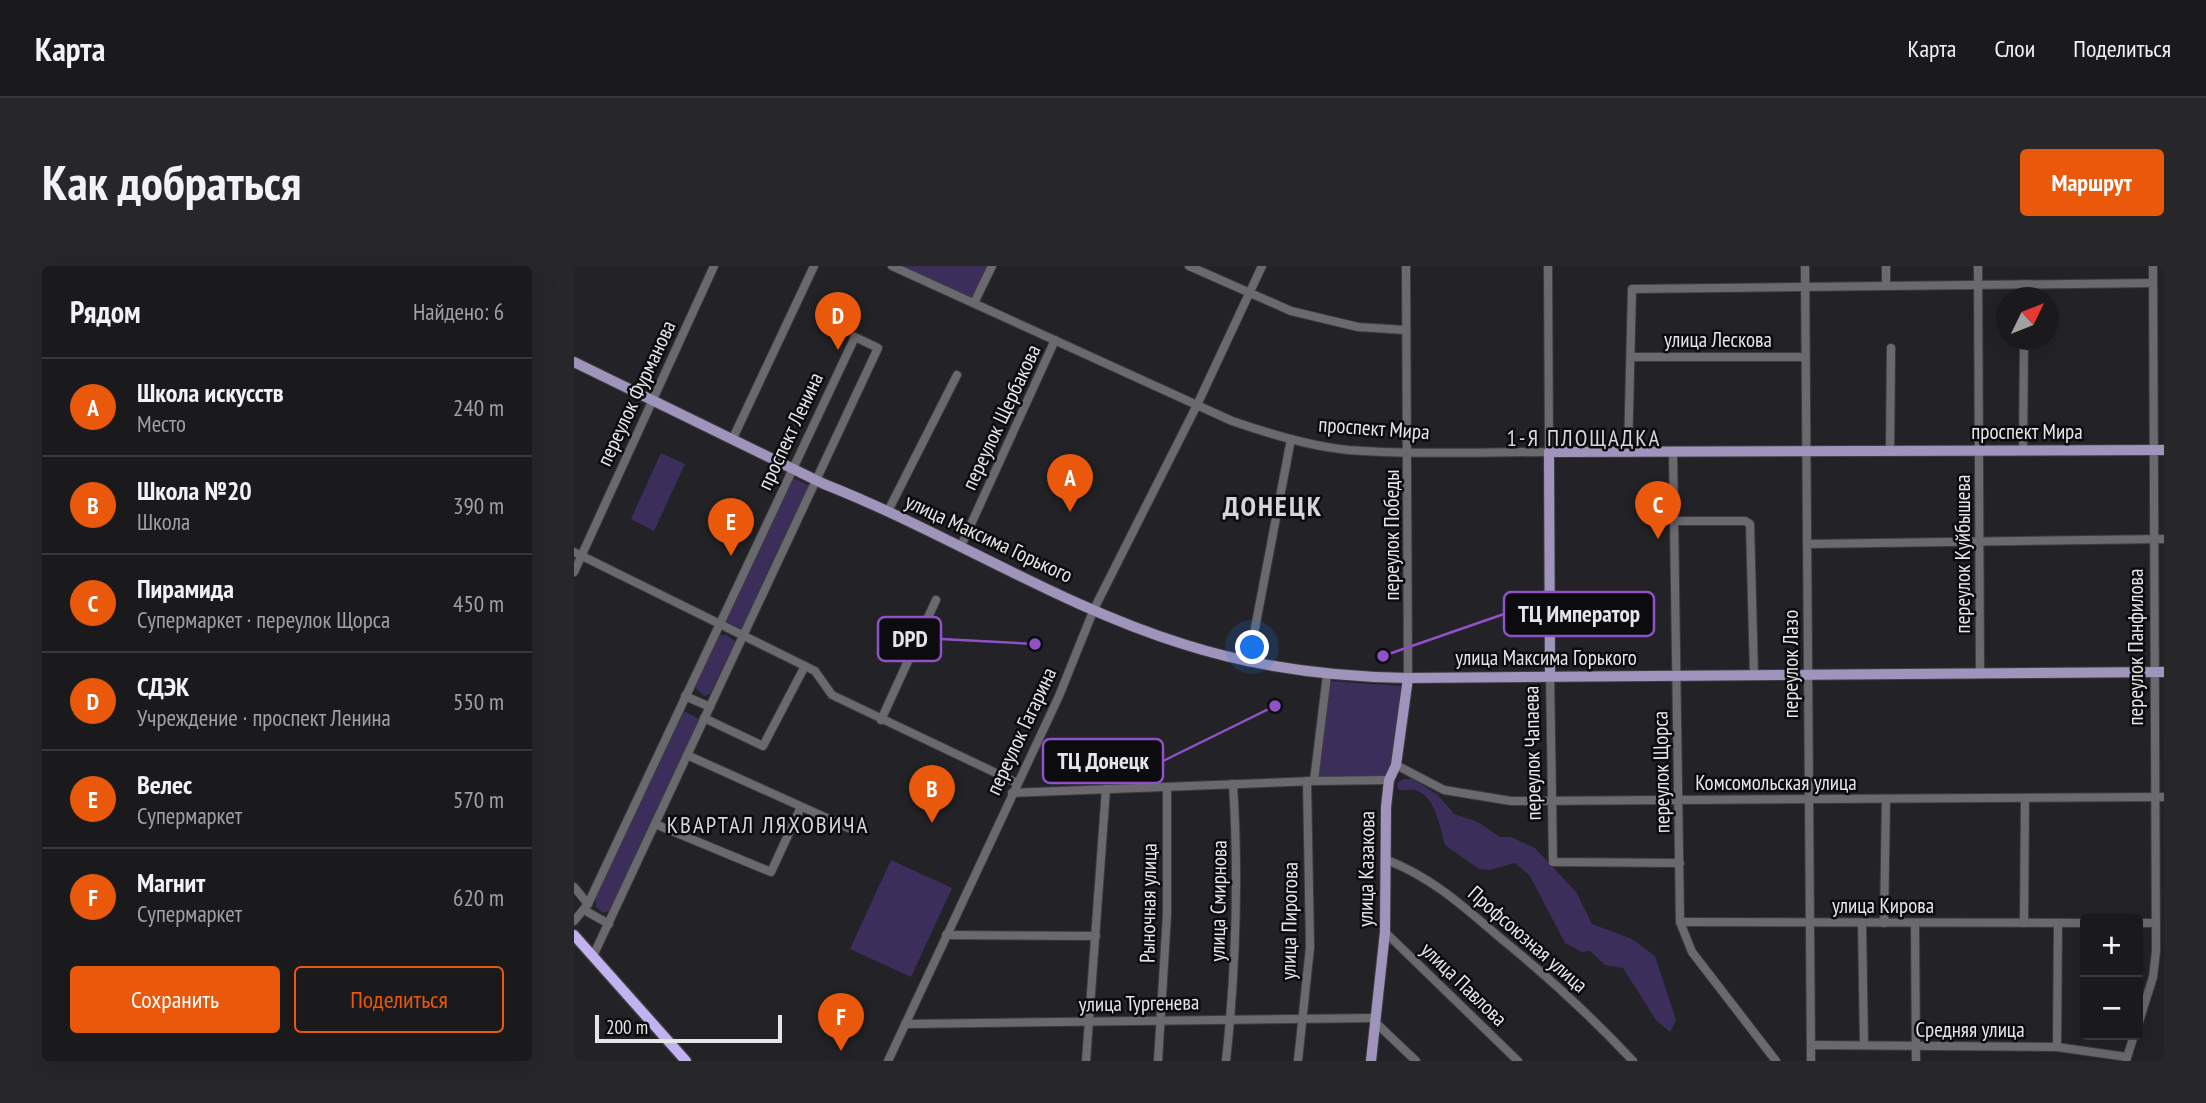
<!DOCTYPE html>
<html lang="ru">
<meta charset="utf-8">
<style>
:root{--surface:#1a1a1c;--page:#272729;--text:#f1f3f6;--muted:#9fa1a3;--line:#38383b;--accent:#ea580c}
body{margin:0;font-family:"PT Sans Narrow",sans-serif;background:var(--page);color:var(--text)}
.controls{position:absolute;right:21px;bottom:21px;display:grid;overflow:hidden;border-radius:7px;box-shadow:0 7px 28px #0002}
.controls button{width:63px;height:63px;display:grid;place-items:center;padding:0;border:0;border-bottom:2px solid var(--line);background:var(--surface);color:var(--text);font:35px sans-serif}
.compass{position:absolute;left:1422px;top:21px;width:63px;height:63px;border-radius:50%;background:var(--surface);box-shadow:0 7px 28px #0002;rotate:47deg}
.scale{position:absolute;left:21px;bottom:18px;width:187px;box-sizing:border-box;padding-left:7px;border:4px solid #e6e6e9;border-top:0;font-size:19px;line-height:24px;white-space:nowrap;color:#e6e6e9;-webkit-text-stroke:5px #0c0c0e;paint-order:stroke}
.you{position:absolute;left:679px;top:382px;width:24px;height:24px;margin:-18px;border:5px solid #fff;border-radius:50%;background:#1a73e8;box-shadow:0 0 0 10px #1a73e833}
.badge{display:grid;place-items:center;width:46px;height:46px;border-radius:50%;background:var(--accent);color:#fff;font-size:23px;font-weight:700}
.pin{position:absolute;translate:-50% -58px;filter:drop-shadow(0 2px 4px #0008)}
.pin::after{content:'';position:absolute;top:37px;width:24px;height:21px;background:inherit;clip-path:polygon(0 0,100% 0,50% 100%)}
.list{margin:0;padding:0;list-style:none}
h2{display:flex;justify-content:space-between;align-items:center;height:91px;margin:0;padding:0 28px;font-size:30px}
h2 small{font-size:23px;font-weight:400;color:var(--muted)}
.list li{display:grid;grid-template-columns:46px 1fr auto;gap:21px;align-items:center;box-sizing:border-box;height:98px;padding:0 28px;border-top:2px solid var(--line)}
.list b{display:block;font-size:26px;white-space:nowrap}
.list p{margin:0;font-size:23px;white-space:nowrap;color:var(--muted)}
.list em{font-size:23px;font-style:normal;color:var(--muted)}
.actions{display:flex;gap:14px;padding:21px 28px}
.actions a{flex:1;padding:16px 0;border:2px solid var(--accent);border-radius:7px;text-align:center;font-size:24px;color:var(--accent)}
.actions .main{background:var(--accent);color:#fff}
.map{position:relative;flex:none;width:1590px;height:795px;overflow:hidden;border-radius:7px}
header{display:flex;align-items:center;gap:42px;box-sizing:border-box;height:98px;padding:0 35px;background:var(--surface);border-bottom:2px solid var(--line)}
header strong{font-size:33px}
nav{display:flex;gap:38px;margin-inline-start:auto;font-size:24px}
.intro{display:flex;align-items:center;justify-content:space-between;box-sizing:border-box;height:168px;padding:0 42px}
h1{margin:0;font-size:49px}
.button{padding:18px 32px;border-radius:7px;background:var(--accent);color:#fff;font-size:24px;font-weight:700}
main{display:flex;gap:42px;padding:0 42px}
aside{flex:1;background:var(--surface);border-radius:7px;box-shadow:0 7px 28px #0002}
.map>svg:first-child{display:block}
</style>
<header>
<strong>Карта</strong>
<nav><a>Карта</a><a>Слои</a><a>Поделиться</a></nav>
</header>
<div class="intro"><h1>Как добраться</h1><a class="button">Маршрут</a></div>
<main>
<aside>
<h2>Рядом<small>Найдено: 6</small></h2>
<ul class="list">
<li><span class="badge">A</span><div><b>Школа искусств</b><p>Место</p></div><em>240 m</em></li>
<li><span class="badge">B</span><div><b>Школа №20</b><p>Школа</p></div><em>390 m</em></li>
<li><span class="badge">C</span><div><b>Пирамида</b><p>Супермаркет · переулок Щорса</p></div><em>450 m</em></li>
<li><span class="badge">D</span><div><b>СДЭК</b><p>Учреждение · проспект Ленина</p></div><em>550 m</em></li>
<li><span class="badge">E</span><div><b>Велес</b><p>Супермаркет</p></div><em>570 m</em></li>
<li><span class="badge">F</span><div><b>Магнит</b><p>Супермаркет</p></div><em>620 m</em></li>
</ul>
<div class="actions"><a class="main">Сохранить</a><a>Поделиться</a></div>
</aside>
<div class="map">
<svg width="1590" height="795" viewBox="0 0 1590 795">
<rect width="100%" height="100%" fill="#232226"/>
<g fill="#3c2e5b">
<path d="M 327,0 L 414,0 L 398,33 Z"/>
<path d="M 87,187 L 111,198 L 80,265 L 57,253 Z"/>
<path d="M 217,211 L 236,220 L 169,364 L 151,355 Z"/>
<path d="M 146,369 L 153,369 L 161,376 L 136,428 L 130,430 L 121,421 Z"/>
<path d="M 754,415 L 827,420 L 817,504 L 812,510 L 742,510 Z"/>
<path d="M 110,445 L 127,454 L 36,645 L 29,647 L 22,641 L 22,631 Z"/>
<path d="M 830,513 L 839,513 L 864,529 L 880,548 L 904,556 L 926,571 L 937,571 L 961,582 L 1002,626 L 1018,658 L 1058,673 L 1081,690 L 1102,754 L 1096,766 L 1082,754 L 1049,702 L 1031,699 L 1016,685 L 1008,686 L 991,677 L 956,610 L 941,597 L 916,604 L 905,603 L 871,579 C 866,562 862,530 841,524 C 834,523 831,526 824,523 L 823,517 Z"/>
<path d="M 317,594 L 378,622 L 337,711 L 276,683 Z"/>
</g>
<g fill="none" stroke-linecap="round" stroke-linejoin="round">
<defs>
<g id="minor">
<path d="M 318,0 L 658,155 C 696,168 735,180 774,184 C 840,189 908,186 975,186 L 974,0"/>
<path d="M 615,0 L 717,45 L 784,61 L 831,64"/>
<path d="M 832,0 L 834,412"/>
<path d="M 1231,0 L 1237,795"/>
<path d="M 1404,0 L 1406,407"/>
<path d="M 1312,20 L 1312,0"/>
<path d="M 1450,32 L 1450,18"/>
<path d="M 400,37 L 418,0"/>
<path d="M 1057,91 L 1231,91"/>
<path d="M 159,172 L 240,0"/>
<path d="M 1449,184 L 1450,74"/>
<path d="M 1054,185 L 1058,23 L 1579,17"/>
<path d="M 1099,185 L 1106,656 L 1118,686 L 1202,795"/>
<path d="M 1316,185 L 1317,82"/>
<path d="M 314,245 L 383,109"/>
<path d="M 1101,255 L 1171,255 L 1176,258 L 1180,409"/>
<path d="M 1233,278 L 1590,273"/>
<path d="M 387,280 L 481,74"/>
<path d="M 0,286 L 241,405 L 258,429 L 443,517"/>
<path d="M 0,306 L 140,0"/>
<path d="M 675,394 L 717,173"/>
<path d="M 976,409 L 979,596 L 1106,597"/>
<path d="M 111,430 L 136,441"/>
<path d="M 130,452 L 189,480 L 231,400"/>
<path d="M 307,454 L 362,334"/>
<path d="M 113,489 L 277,563"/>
<path d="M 822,499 L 870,524 L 937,535 L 1590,531"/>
<path d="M 740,515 L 753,409"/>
<path d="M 438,527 L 740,515 L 815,514"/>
<path d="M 81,558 L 197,606 L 227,541"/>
<path d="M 813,594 C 857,611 889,640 924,670 C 972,709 1017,750 1059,795"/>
<path d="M 0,621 L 14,638"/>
<path d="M 10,644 L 35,658"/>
<path d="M 0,655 L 14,638 L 281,71 L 304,82 L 19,690"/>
<path d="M 1106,656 L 1511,657"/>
<path d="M 1288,657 L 1290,779"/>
<path d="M 1310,657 L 1312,533"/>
<path d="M 1341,657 L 1342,795"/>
<path d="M 1450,657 L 1451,532"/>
<path d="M 1564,657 L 1582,657"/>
<path d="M 811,666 L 944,795"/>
<path d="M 372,669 L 522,670"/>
<path d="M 801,756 L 842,795"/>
<path d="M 331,758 L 801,752"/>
<path d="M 1564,759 L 1579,711 L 1582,685 L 1579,0"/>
<path d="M 1237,779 L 1483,781 L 1553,791"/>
<path d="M 1483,781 L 1484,657"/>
<path d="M 314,795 L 485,430 L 520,343 L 623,139 L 688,0"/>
<path d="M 512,795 L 532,523"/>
<path d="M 584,795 L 593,649 L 593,521"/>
<path d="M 652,795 C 662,702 665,611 659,518"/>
<path d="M 724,795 L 736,681 L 733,515"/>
<path d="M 1552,795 L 1560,769"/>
</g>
<g id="major">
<path d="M 0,96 L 250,218 C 372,266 484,339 609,378 C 681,401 758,411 834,412 L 1590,406"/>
<path d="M 976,409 L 975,186 L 1590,184"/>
<path d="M 797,795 L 811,666 L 812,541 L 815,514 L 822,499 L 834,412"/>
</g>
<path id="highway" d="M 0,669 L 112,795"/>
</defs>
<use href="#minor" stroke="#3d3c3f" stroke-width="10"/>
<use href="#major" stroke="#3d3c3f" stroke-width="12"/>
<use href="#highway" stroke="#3d3c3f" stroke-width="13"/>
<use href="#minor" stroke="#6a696e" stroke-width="8"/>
<use href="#major" stroke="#9f95bc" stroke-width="10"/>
<use href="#highway" stroke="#c2b2f0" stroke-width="10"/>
</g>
<g text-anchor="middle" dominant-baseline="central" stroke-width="5" stroke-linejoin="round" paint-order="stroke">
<g font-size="21" fill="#e6e6e9" stroke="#0c0c0e">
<text x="1144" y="73">улица Лескова</text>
<text transform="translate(62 127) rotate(-65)">переулок Фурманова</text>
<text transform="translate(427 151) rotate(-65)">переулок Щербакова</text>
<text transform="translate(800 162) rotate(4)">проспект Мира</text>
<text transform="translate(216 165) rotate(-65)">проспект Ленина</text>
<text x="1453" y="165">проспект Мира</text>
<text transform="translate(817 269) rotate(-90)">переулок Победы</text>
<text transform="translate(415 272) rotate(25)">улица Максима Горького</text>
<text transform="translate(1388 288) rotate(-90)">переулок Куйбышева</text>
<text transform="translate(1561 381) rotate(-90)">переулок Панфилова</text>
<text x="972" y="391">улица Максима Горького</text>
<text transform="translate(1216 398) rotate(-90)">переулок Лазо</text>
<text transform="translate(447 465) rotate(-65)">переулок Гагарина</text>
<text transform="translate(958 487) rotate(-91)">переулок Чапаева</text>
<text transform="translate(1087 506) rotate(-91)">переулок Щорса</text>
<text x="1202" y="516">Комсомольская улица</text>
<text transform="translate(792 603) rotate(-89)">улица Казакова</text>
<text transform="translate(644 635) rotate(-89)">улица Смирнова</text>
<text transform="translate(574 637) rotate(-89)">Рыночная улица</text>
<text x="1309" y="639">улица Кирова</text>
<text transform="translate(715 655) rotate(-89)">улица Пирогова</text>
<text transform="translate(954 673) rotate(41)">Профсоюзная улица</text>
<text transform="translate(890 718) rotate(44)">улица Павлова</text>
<text transform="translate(565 737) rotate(-1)">улица Тургенева</text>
<text x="1396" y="763">Средняя улица</text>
</g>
<g font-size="23" letter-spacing="2" fill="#d7d5db" stroke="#0c0c0e">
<text x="1010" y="171">1-Я ПЛОЩАДКА</text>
<text x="194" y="558">КВАРТАЛ ЛЯХОВИЧА</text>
</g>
<g font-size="28" font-weight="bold" letter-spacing="2" fill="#d7d5db" stroke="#0c0c0e">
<text x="699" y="239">ДОНЕЦК</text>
</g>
</g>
<path fill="none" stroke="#9051c7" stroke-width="2.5" d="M809 390L930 348M461 378L367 373M701 440L589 495"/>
<g fill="#9051c7" stroke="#0c0c0e" stroke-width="2.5">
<circle cx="809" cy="390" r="7"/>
<circle cx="461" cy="378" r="7"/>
<circle cx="701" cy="440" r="7"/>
</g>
<g fill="#0c0c0e" stroke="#9051c7" stroke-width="2.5">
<rect x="930" y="326" width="150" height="44" rx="7"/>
<rect x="304" y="351" width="63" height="44" rx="7"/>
<rect x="469" y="473" width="120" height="44" rx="7"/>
</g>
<g font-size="23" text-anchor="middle" font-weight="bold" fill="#e6e6e9">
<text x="1005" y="356">ТЦ Император</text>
<text x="336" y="381">DPD</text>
<text x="529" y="503">ТЦ Донецк</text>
</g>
</svg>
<div class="controls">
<button>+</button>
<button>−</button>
</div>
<svg class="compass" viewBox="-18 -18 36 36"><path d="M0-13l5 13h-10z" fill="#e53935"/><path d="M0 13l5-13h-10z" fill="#9fa1a3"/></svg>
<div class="scale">200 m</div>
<div class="you"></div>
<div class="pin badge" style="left:496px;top:246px">A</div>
<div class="pin badge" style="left:358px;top:557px">B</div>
<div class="pin badge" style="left:1084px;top:273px">C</div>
<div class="pin badge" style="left:264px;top:84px">D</div>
<div class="pin badge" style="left:157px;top:290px">E</div>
<div class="pin badge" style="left:267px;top:785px">F</div>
</div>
</main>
